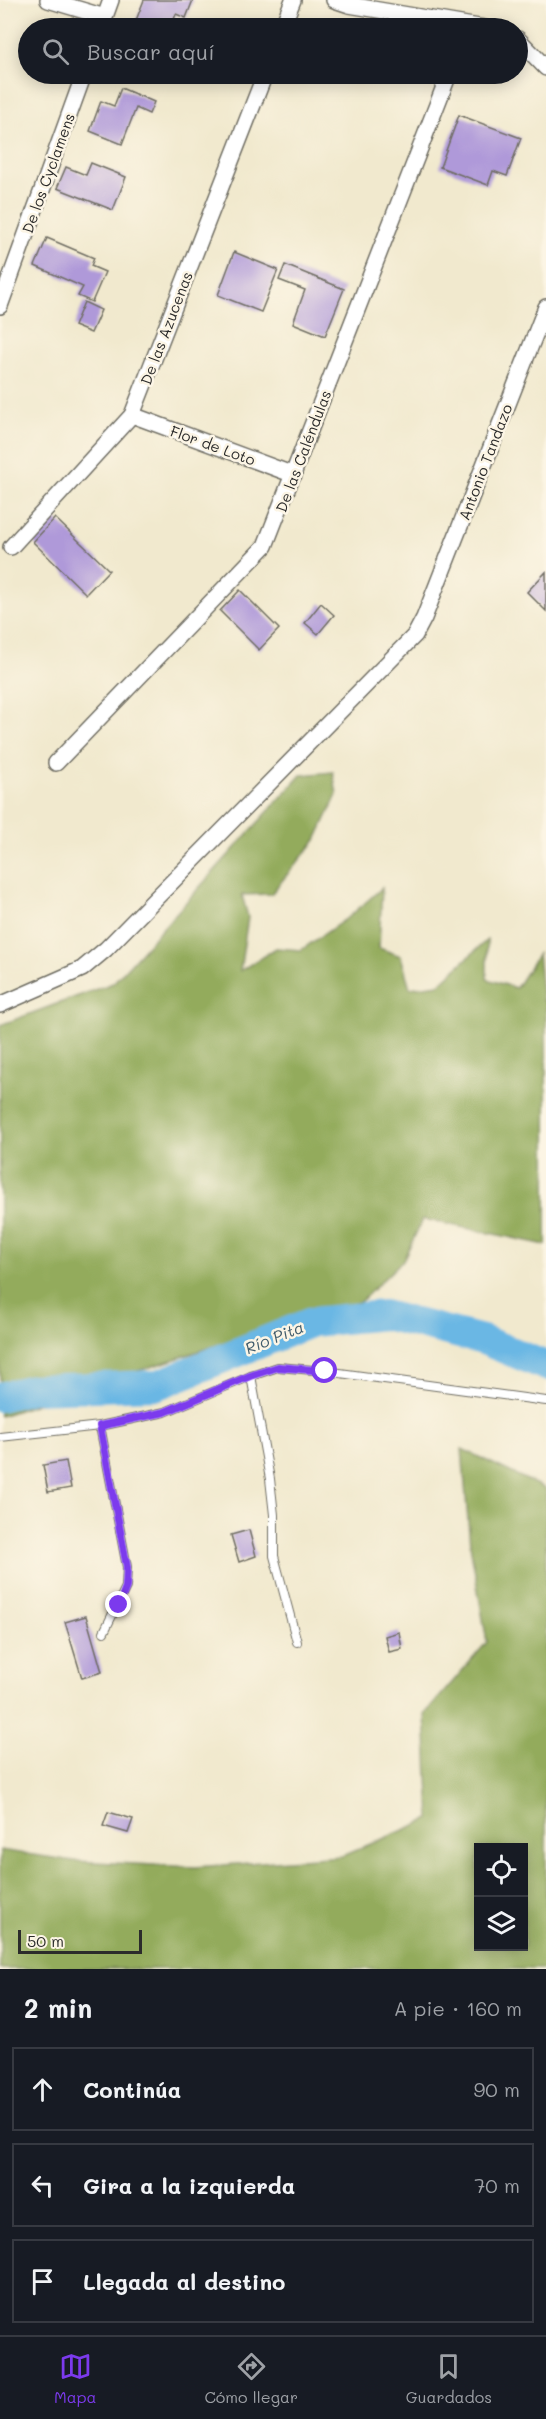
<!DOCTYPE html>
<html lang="es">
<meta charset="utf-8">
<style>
:root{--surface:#171b24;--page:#242831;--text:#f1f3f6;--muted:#9ea1a6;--line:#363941;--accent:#7c3aed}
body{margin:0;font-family:Mali,sans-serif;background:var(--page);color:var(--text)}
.controls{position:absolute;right:18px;bottom:18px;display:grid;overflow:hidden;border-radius:0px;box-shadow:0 3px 15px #0003}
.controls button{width:54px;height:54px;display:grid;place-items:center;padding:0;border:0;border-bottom:2px solid var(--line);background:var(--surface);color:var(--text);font:30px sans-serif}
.scale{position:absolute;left:18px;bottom:15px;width:124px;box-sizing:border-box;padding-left:6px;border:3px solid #2b2b2b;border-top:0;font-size:16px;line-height:21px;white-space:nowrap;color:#2b2b2b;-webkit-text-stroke:4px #fcf5e5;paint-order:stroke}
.stop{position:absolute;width:18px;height:18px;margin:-14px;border:4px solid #7c3aed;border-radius:50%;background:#fff}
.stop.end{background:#7c3aed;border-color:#fff;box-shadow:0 2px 6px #0008}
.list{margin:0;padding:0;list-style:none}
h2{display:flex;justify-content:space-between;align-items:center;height:78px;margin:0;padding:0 24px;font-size:26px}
h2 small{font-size:20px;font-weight:400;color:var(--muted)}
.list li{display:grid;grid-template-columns:39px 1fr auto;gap:18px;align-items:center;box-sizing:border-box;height:84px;margin:0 12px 12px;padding:0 12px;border:2px solid var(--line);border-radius:0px}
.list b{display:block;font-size:22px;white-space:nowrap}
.list em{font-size:20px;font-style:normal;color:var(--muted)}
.icon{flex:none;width:33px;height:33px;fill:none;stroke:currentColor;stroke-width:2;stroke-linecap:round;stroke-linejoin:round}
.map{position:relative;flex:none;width:546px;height:1969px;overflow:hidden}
.search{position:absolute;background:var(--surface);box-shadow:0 3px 15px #0003;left:18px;right:18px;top:18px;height:66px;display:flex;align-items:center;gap:15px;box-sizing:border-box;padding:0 21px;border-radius:33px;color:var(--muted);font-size:22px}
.sheet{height:366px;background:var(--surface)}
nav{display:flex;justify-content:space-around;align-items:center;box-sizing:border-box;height:84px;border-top:2px solid var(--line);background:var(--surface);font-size:16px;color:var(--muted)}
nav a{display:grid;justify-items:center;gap:3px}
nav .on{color:var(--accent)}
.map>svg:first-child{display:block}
</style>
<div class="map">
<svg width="546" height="1969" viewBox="0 0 546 1969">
<rect width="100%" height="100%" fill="#fcf5e5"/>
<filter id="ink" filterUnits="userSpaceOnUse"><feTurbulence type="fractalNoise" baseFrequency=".0167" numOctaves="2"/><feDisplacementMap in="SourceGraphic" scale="12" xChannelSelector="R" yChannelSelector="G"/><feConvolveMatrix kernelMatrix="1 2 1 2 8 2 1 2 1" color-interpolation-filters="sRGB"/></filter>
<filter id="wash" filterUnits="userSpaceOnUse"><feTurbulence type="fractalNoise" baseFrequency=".008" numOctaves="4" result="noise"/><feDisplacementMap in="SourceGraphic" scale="24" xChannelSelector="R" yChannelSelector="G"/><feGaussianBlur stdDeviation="1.35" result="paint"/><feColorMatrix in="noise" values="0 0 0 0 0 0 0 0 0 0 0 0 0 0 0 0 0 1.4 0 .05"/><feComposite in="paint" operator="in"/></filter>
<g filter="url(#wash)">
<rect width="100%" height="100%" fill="#f1e9ce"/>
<g fill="#93ab5c" stroke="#5f6b44" stroke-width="1.5" fill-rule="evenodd">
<path d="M 333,772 L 337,795 L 316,840 L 271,894 L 242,895 L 248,917 L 240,971 L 276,948 L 301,950 L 350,916 L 382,888 L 379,948 L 401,956 L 410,988 L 439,984 L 487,940 L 487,979 L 516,988 L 538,954 L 543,1001 L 546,1001 L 546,1245 L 423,1219 L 403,1260 L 360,1302 L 304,1317 L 0,1416 L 0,1025 L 113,983 L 301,775 Z"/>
<path d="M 462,1449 L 546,1489 L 546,1969 L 0,1969 L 0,1850 L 74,1861 L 195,1867 L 342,1856 L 430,1819 L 425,1714 L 487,1642 L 470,1545 ZM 478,1848 L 524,1848 L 524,1946 L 478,1946 Z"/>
</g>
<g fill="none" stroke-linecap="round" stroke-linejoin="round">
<path stroke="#6bb7e4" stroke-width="30" d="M 0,1397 L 32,1389 L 157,1385 L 312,1322 L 384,1315 L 483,1340 L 546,1366"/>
</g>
<g id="blocks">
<g fill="#af99d9">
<path d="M 144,0 L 193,0 L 186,18 L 176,14 L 171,28 L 133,28 Z"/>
<path d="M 121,88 L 154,102 L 149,114 L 136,108 L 122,144 L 90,131 L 101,101 L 114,106 Z"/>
<path d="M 459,115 L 521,138 L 507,176 L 493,171 L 488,185 L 440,167 Z"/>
<path d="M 91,163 L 126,177 L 113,210 L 57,188 L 66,167 L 86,175 Z"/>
<path d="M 47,238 L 94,258 L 91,266 L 105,272 L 92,302 L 78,296 L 83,287 L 35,266 Z"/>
<path d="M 234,252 L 278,270 L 261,312 L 218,295 Z"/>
<path d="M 285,265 L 344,289 L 325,336 L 293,323 L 305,290 L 279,280 Z"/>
<path d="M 84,302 L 101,310 L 91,333 L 74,326 Z"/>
<path d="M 55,518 L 109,570 L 86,594 L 33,542 Z"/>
<path d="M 546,572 L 546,611 L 527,592 Z"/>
<path d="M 240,590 L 279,629 L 259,650 L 220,611 Z"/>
<path d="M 321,603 L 334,615 L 318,634 L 305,623 Z"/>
<path d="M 66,1461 L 71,1488 L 48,1492 L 43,1465 Z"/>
<path d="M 249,1530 L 256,1556 L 239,1562 L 231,1535 Z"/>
<path d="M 86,1616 L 102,1672 L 82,1678 L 65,1622 Z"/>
<path d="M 399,1632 L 402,1649 L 389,1652 L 385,1636 Z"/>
<path d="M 108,1812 L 133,1819 L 128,1833 L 103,1826 Z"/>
</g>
</g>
</g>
<g filter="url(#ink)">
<use href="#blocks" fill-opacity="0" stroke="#706e64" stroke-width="1.5"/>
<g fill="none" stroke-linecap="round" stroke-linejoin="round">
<defs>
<g id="service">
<path d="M 251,1376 L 270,1479 L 274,1515 L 274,1556 L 297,1642"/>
<path d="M 100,1426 L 127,1567 L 126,1587 L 104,1632"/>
<path d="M 0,1437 L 100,1426 L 165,1412 L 251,1376 L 278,1367 L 325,1371 L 546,1401"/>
</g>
<g id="minor">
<path d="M 48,0 L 105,17"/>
<path d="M 334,0 L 349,5 L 485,28"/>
<path d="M 101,28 L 111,0"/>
<path d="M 282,28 L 293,0"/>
<path d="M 518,39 L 546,68"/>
<path d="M 0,306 L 84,74"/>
<path d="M 132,415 L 294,475"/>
<path d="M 11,547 L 132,415 L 265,74"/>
<path d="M 56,763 L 265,546 L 449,74"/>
<path d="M 0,1005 L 82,969 L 106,949 L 415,635 L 424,618 L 546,307"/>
</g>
</defs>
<use href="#service" stroke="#706e64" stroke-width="10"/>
<use href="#minor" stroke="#706e64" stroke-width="18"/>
<use href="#service" stroke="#fff" stroke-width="8"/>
<use href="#minor" stroke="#fff" stroke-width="15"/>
</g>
</g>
<g fill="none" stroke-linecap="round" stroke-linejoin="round" filter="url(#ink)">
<path stroke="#7c3aed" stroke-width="8" d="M 119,1605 L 126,1587 L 127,1567 L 100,1426 L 165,1412 L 250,1376 L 278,1367 L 325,1371"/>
</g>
<g text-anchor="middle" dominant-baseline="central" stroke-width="5" stroke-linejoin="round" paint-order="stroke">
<g font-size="15" fill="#2b2b2b" stroke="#fcf5e5">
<text transform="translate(48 173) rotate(-70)">De los Cyclamens</text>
<text transform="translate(166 328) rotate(-69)">De las Azucenas</text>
<text transform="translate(213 445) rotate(20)">Flor de Loto</text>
<text transform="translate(303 451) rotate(-69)">De las Caléndulas</text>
<text transform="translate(485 462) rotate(-69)">Antonio Tandazo</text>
</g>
<g font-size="16" font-style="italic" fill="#415c6c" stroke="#fcf5e5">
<text transform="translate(274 1337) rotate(-22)">Río Pita</text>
</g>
</g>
</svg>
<div class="controls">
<button><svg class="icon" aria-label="locate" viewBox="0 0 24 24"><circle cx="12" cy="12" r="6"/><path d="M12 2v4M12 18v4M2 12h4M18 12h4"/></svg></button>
<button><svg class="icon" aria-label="layers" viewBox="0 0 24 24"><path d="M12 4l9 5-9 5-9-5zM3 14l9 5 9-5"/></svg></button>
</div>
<div class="scale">50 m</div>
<div class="stop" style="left:325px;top:1371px"></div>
<div class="stop end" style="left:119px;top:1605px"></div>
<div class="search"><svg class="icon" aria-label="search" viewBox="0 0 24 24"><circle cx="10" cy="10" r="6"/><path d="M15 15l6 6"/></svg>Buscar aquí</div>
</div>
<section class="sheet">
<h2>2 min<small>A pie · 160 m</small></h2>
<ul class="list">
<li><svg class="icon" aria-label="ahead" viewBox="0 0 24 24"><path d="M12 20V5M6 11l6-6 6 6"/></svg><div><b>Continúa</b></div><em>90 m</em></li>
<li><svg class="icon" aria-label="left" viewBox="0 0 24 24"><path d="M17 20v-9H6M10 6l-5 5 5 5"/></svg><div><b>Gira a la izquierda</b></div><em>70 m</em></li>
<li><svg class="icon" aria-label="arrive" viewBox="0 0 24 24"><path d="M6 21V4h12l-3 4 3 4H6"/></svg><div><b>Llegada al destino</b></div></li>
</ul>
</section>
<nav>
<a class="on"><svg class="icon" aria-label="map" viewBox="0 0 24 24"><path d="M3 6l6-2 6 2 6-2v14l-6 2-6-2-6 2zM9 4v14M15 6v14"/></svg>Mapa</a>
<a><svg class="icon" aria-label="directions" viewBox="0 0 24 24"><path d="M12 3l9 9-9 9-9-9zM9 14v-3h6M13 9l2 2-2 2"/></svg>Cómo llegar</a>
<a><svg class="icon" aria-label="saved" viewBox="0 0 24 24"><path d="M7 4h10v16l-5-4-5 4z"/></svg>Guardados</a>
</nav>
